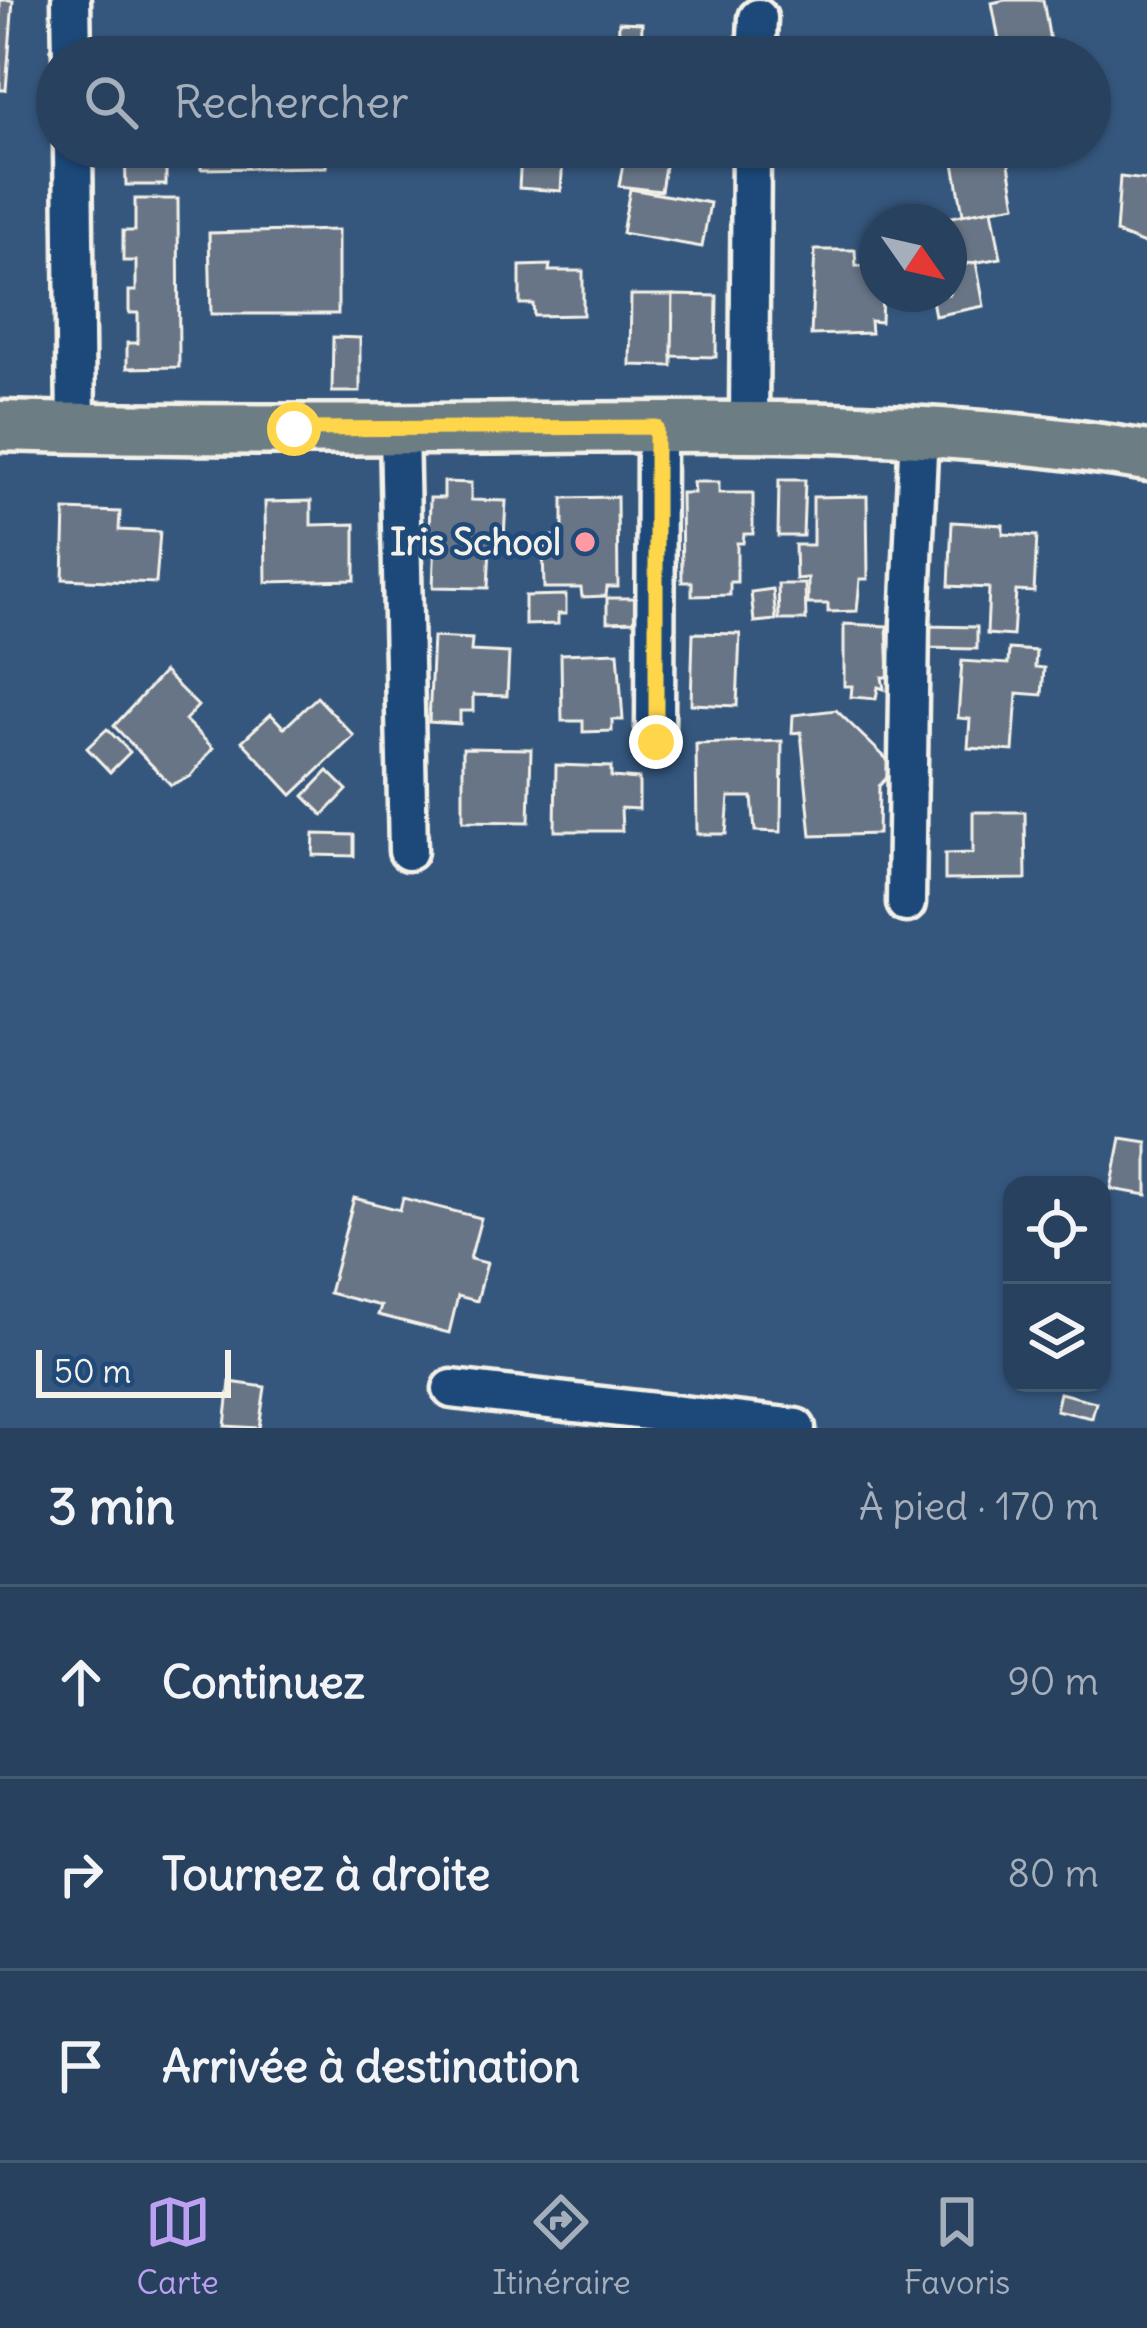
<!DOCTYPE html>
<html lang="fr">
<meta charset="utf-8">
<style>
:root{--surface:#28415e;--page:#304864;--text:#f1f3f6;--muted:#a5afbc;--line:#445a73;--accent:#bca0f2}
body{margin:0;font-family:Delius,sans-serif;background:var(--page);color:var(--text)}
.controls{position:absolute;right:36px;bottom:36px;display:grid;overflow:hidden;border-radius:24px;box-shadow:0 3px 9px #0004}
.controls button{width:108px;height:108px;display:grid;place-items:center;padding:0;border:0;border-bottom:3px solid var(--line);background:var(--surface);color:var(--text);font:60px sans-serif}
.compass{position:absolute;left:859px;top:204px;width:108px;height:108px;border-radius:50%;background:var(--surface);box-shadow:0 3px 9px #0004;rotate:124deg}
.scale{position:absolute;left:36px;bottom:30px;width:195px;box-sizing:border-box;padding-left:12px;border:6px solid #f4f1e8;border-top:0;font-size:33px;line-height:42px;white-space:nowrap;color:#f4f1e8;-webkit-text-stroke:9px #1f4a7a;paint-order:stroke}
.stop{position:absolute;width:36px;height:36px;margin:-27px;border:9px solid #ffd54a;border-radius:50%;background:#fff}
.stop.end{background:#ffd54a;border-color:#fff;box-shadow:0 3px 12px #0008}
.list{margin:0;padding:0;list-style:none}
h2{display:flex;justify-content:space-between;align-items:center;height:156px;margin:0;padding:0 48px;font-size:51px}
h2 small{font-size:39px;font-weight:400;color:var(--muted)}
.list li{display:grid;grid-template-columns:78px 1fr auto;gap:36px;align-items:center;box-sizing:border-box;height:192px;padding:0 48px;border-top:3px solid var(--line)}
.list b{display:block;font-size:45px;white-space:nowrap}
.list em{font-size:39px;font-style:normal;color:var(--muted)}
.icon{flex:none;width:66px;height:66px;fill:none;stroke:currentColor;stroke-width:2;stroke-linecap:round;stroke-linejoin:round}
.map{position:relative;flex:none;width:1147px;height:1428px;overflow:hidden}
.search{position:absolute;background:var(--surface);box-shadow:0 3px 9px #0004;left:36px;right:36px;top:36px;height:132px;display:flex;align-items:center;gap:30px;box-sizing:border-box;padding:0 42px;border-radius:66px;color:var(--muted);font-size:45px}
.sheet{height:732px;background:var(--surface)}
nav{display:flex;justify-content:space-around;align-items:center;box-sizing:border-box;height:168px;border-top:3px solid var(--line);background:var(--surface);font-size:33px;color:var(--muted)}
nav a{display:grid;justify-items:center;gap:6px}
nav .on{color:var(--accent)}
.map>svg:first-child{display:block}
</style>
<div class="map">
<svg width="1147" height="1428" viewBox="0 0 1147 1428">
<rect width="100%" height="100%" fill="#35577e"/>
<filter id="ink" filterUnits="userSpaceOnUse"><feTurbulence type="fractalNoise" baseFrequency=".00833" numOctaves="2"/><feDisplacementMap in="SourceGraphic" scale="24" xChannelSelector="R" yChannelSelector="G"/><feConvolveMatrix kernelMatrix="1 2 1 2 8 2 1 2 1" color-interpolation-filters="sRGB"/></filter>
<g filter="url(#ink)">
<g fill="#677486" stroke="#f4f1e8" stroke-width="3">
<path d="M 0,0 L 13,0 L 6,90 L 0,90 Z"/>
<path d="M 1005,0 L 1043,0 L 1050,41 L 1001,51 L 992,3 Z"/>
<path d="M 619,22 L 642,23 L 641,57 L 658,57 L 618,57 Z"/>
<path d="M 125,147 L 166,147 L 166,185 L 126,185 Z"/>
<path d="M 201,147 L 327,147 L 326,167 L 201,169 Z"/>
<path d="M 626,147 L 669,147 L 676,159 L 665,166 L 661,191 L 619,186 Z"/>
<path d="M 972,147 L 1025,147 L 1026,149 L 974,159 Z"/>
<path d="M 1007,153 L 1016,205 L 963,214 L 954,163 Z"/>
<path d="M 521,154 L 563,156 L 561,191 L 519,188 Z"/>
<path d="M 1120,177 L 1147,180 L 1147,245 L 1116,233 Z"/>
<path d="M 630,189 L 710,203 L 702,247 L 622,233 Z"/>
<path d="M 135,199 L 178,199 L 179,367 L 127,368 L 127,343 L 138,343 L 138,313 L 129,313 L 129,291 L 136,291 L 136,261 L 123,261 L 123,231 L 135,231 Z"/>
<path d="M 992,209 L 1001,258 L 950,267 L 949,222 L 941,219 Z"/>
<path d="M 338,230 L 338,314 L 211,314 L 209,233 Z"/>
<path d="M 815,250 L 855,250 L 856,266 L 877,266 L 877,294 L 882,294 L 881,322 L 870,321 L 871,333 L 811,335 Z"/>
<path d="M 976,262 L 984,306 L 935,316 L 931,294 L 949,294 L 949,268 Z"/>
<path d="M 550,265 L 549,271 L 583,271 L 583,315 L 534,316 L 533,304 L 520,304 L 520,266 Z"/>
<path d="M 631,295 L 673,295 L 672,366 L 630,365 Z"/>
<path d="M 673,295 L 717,296 L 716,357 L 672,356 Z"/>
<path d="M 333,337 L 360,338 L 360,392 L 332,392 Z"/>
<path d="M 779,480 L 805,480 L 803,536 L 778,536 Z"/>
<path d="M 444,482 L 471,483 L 471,500 L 506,501 L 504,539 L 496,539 L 495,547 L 490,547 L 488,588 L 433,587 L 435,538 L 429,538 L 430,498 L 444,498 Z"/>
<path d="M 693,482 L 719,482 L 719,493 L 753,493 L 753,534 L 744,534 L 743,543 L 737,543 L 737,582 L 730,582 L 730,595 L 692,596 L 692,582 L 682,582 L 681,493 L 694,493 Z"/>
<path d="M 867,496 L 868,579 L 860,579 L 857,611 L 828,612 L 828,604 L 808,604 L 808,578 L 796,579 L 795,545 L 813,545 L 813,497 Z"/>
<path d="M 617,497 L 618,587 L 607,587 L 606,596 L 582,597 L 581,588 L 544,588 L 543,548 L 553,548 L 553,536 L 563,536 L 563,498 Z"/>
<path d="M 311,501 L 311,525 L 355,524 L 355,580 L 266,582 L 265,502 Z"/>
<path d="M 65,510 L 120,512 L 119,530 L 160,532 L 156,583 L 63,579 Z"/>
<path d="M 952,522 L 1003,525 L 1003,534 L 1037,536 L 1034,592 L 1016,591 L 1013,636 L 987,634 L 989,588 L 949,586 Z"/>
<path d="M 778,584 L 805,584 L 806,620 L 779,620 Z"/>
<path d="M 773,589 L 776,620 L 754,622 L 751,592 Z"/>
<path d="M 566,595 L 566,614 L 558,614 L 558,624 L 525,625 L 525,596 Z"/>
<path d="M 607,598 L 635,598 L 636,621 L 607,622 Z"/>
<path d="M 844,624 L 887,626 L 889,677 L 882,677 L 884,689 L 878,687 L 876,699 L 851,697 L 852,686 L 844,686 Z"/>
<path d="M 925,626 L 977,627 L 977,649 L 924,648 Z"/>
<path d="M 693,633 L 740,634 L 737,706 L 691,704 Z"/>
<path d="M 433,637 L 472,639 L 471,651 L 509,653 L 507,696 L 473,695 L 473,711 L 460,711 L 460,724 L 429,722 Z"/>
<path d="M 1009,649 L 1036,651 L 1035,667 L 1044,668 L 1042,695 L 1017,693 L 1013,751 L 968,748 L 970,719 L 958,718 L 962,661 L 1008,664 Z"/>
<path d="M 618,652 L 623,720 L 612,720 L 612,731 L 583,732 L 583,721 L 562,721 L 561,654 Z"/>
<path d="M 164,672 L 198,706 L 185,720 L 213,748 L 191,776 L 171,785 L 114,726 Z"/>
<path d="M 317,697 L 354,736 L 292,795 L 242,741 L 271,714 L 284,728 Z"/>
<path d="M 836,710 L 896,768 L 879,786 L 878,834 L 811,836 L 801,732 L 792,733 L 793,715 Z"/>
<path d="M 107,729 L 130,752 L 110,772 L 87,748 Z"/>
<path d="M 782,741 L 781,832 L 755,831 L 752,797 L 729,797 L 726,834 L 697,834 L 696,744 Z"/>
<path d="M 463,748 L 531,749 L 529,822 L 463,821 Z"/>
<path d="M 556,765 L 611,767 L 611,777 L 639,779 L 639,809 L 621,808 L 622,831 L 555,831 Z"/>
<path d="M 328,771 L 347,790 L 323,815 L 304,796 Z"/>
<path d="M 973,812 L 1025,812 L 1026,879 L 945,880 L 945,854 L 973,853 Z"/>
<path d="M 314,834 L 354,835 L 354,856 L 313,855 Z"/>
<path d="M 1121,1138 L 1147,1142 L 1147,1195 L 1111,1189 Z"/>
<path d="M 354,1198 L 400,1210 L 403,1198 L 481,1218 L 470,1259 L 487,1263 L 477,1301 L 458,1296 L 449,1333 L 378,1315 L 381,1306 L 329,1293 Z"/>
<path d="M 230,1382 L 265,1387 L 259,1428 L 225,1426 Z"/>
<path d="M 1060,1393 L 1096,1402 L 1092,1418 L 1056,1410 Z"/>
</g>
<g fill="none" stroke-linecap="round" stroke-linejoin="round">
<defs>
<g id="minor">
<path d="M 71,0 L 72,57"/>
<path d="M 756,57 L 758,18"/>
<path d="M 73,147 L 76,428"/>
<path d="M 749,425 L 751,147"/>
<path d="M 399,430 L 408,851"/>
<path d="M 655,743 L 656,427"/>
<path d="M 906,903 L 910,623 L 919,431"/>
<path d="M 452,1389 L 796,1428"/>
</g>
<path id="major" d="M 0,426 C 179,431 359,430 538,428 C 741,426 946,422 1147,456"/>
</defs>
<use href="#minor" stroke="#f4f1e8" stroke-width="45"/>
<use href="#major" stroke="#f4f1e8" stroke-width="57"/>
<use href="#minor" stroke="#1f4a7a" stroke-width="36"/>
<use href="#major" stroke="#6d7d84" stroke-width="48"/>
</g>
</g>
<g fill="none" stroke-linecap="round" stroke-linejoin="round" filter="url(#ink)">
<path stroke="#ffd54a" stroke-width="15" d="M 294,429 L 656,427 L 656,742"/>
</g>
<circle fill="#ff9aa2" stroke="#1f4a7a" stroke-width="4.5" cx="585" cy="542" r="12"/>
<g text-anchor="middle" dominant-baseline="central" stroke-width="9" stroke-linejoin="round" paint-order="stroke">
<g font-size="36" font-weight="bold" fill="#f4f1e8" stroke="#1f4a7a" text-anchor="end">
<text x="561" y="542">Iris School</text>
</g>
</g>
</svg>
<div class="controls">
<button><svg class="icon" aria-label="locate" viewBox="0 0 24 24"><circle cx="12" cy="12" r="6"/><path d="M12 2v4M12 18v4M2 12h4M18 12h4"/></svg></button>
<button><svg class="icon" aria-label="layers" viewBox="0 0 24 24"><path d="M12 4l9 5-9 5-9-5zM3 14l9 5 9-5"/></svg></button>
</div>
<svg class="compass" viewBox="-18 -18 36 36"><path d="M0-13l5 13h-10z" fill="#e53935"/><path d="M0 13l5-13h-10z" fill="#a5afbc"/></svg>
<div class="scale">50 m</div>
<div class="stop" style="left:294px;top:429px"></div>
<div class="stop end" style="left:656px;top:742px"></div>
<div class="search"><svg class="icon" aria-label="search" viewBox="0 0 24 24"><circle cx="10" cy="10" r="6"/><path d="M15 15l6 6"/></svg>Rechercher</div>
</div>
<section class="sheet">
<h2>3 min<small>À pied · 170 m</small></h2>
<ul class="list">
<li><svg class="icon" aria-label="ahead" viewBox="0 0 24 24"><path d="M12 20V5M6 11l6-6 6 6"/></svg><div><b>Continuez</b></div><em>90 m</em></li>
<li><svg class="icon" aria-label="right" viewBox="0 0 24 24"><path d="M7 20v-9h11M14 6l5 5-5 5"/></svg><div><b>Tournez à droite</b></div><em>80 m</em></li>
<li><svg class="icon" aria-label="arrive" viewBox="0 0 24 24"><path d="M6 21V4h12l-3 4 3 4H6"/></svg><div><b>Arrivée à destination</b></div></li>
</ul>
</section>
<nav>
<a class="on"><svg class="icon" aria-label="map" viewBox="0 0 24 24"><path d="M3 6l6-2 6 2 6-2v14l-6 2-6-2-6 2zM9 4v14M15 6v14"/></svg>Carte</a>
<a><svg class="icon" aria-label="directions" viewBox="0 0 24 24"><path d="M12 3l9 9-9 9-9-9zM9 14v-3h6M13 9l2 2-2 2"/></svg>Itinéraire</a>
<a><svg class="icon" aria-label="saved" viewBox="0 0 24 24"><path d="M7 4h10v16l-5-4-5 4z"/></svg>Favoris</a>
</nav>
